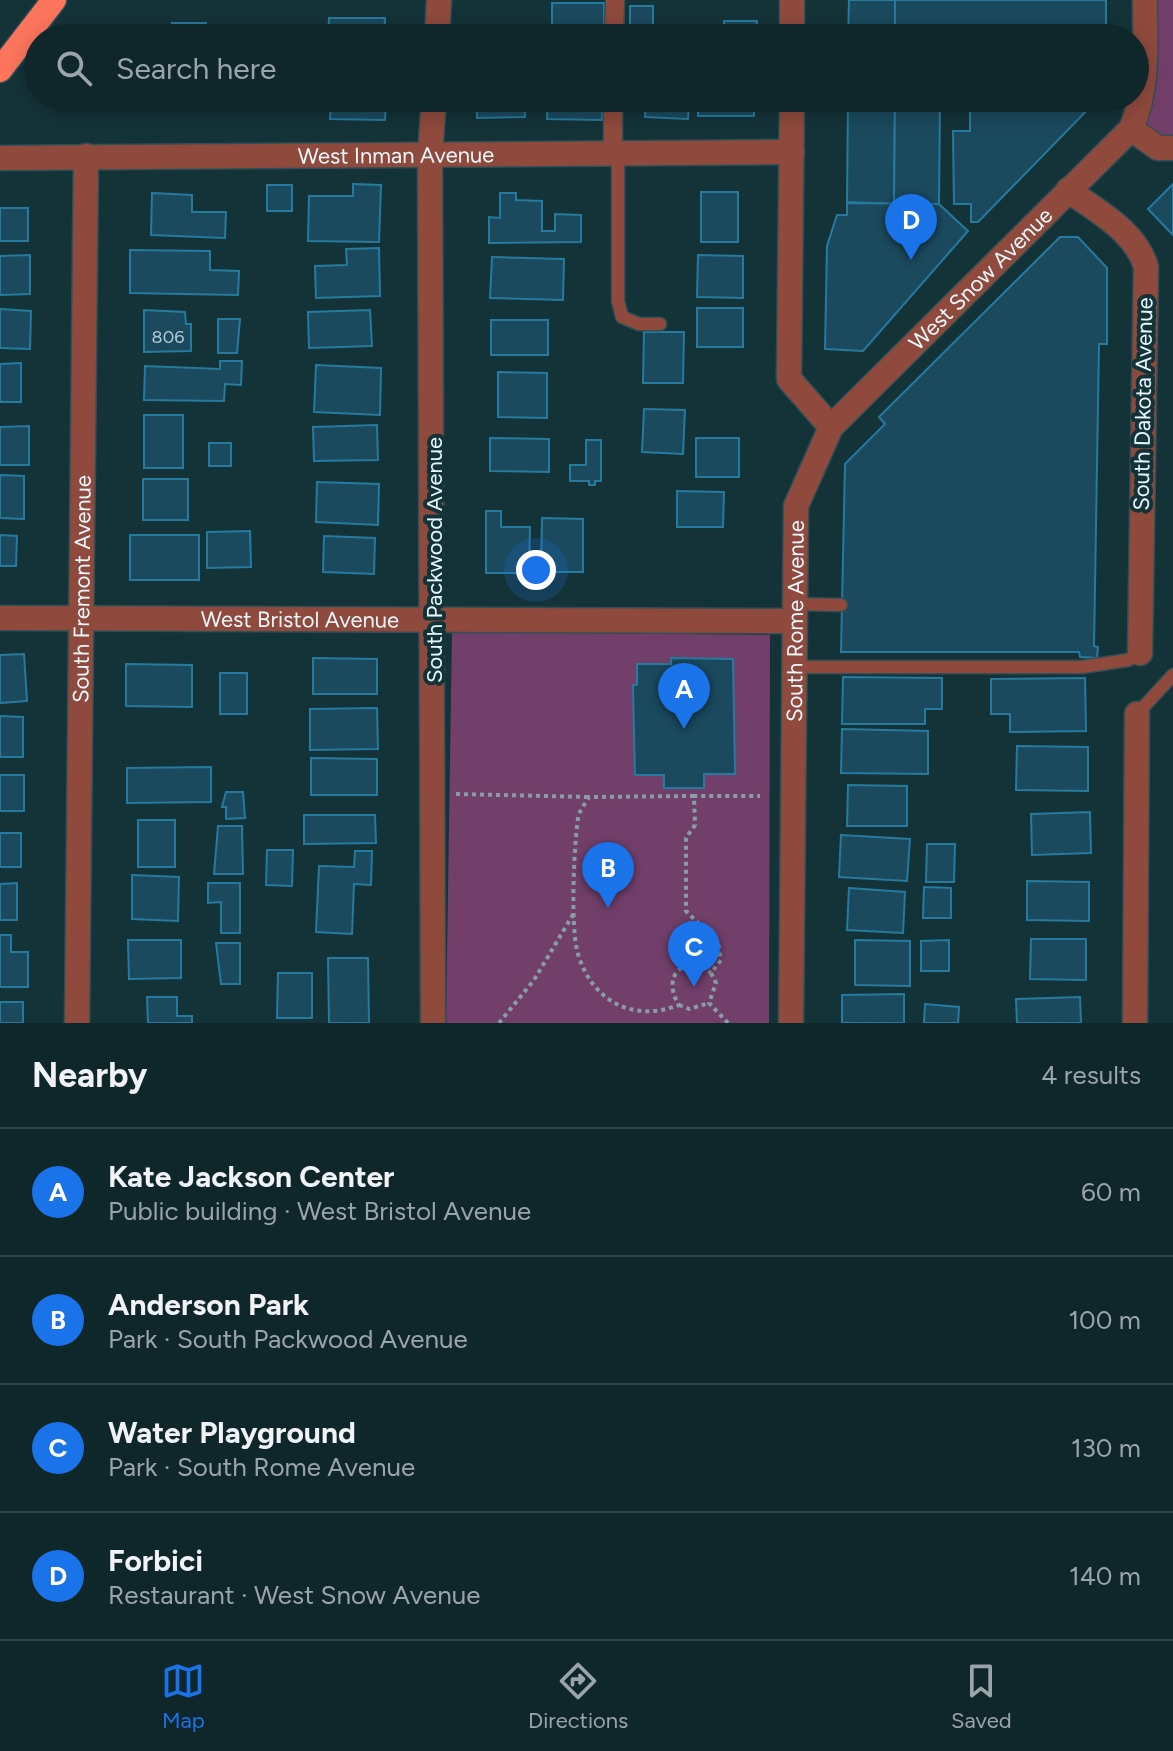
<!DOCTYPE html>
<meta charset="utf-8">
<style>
:root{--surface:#0f262b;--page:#1d3237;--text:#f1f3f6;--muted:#9ba5a9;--line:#2f4347;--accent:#1a73e8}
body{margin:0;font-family:Figtree,sans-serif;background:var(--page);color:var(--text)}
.you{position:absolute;left:536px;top:570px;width:28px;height:28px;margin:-20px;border:6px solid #fff;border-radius:50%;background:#1a73e8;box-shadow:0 0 0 12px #1a73e833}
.badge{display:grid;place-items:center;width:52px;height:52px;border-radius:50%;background:var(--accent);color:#fff;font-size:26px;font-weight:700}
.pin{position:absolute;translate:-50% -66px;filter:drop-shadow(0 2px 4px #0008)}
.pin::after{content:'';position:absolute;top:42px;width:28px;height:24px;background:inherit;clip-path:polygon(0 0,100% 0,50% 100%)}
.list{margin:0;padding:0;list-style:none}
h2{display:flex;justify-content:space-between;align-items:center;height:104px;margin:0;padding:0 32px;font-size:34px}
h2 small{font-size:26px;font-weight:400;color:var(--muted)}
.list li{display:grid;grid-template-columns:52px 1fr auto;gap:24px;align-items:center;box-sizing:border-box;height:128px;padding:0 32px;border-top:2px solid var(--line)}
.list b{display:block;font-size:30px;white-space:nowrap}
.list p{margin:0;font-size:26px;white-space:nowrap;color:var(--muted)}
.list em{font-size:26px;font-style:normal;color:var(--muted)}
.icon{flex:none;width:44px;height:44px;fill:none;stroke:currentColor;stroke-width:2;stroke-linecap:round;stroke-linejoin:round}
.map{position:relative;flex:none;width:1173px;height:1023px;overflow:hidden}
.search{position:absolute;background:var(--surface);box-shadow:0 4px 20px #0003;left:24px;right:24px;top:24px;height:88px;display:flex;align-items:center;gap:20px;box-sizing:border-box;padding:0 28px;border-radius:44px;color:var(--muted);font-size:30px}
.sheet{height:616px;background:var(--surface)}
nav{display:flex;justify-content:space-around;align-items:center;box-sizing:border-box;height:112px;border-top:2px solid var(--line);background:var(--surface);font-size:22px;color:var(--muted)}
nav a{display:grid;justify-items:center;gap:4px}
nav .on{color:var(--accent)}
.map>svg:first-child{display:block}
</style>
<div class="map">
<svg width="1173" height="1023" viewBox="0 0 1173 1023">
<rect width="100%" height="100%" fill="#143339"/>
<g fill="#723f6b">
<path d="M 1157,0 L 1173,0 L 1173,146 L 1138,127 L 1155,89 Z"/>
<path d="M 452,631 L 770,635 L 769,1023 L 446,1023 Z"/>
</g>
<g fill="#1b495e" stroke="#277a9f" stroke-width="2">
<path d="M 849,0 L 895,0 L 895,38 L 848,38 Z"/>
<rect x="895" y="0" width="211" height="38"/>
<rect x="552" y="3" width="52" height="35"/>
<rect x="630" y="6" width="23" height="32"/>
<path d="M 329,18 L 385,18 L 384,38 L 328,38 Z"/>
<rect x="724" y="21" width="33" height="17"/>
<path d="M 172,23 L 206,23 L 206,38 L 171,38 Z"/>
<path d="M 523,26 L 523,38 L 476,38 L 476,27 Z"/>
<path d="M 52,98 L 110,98 L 110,107 L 52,108 Z"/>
<rect x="118" y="98" width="35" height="5"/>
<path d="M 170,98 L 204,98 L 204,105 L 169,104 Z"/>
<path d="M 312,98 L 386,98 L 385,120 L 330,119 L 331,102 L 312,102 Z"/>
<path d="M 476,98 L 524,98 L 525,117 L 477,118 Z"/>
<path d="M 548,98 L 602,98 L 602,120 L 547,119 Z"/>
<path d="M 646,98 L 689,98 L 688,119 L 645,117 Z"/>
<rect x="698" y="98" width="56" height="18"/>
<path d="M 848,98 L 895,98 L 894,204 L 847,202 Z"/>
<path d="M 895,98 L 940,98 L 939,204 L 894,204 Z"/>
<path d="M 970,98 L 1099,98 L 978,222 L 971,222 L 971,204 L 954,204 L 953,131 L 970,131 Z"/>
<path d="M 353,184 L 381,185 L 379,242 L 308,241 L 309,196 L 353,196 Z"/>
<path d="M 1173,184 L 1173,235 L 1148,209 Z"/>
<rect x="267" y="185" width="25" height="26"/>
<rect x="701" y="192" width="37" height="50"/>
<path d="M 152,193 L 192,195 L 192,212 L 226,212 L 225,238 L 151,235 Z"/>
<path d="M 500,193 L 516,193 L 516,200 L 542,201 L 542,231 L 555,231 L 555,214 L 581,215 L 581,242 L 489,243 L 489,217 L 500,218 Z"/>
<path d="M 847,203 L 939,204 L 968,231 L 863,351 L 825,349 L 827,246 L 837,215 L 847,215 Z"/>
<rect x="0" y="208" width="28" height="33"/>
<path d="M 1060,237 L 1078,237 L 1107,268 L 1107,344 L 1099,344 L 1094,646 L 1098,647 L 1097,658 L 1080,657 L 1079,652 L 841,652 L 845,464 L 885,424 L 879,417 Z"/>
<path d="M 379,248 L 380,296 L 316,298 L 315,266 L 347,265 L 346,249 Z"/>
<path d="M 130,250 L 210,251 L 210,270 L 239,271 L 238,295 L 130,293 Z"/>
<path d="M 30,255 L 30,294 L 0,295 L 0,256 Z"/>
<path d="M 698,255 L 743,256 L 743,298 L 697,297 Z"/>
<path d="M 492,257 L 564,259 L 563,300 L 490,298 Z"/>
<rect x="697" y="308" width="46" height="39"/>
<path d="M 0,309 L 31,311 L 30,349 L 0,348 Z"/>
<path d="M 144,310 L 185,312 L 186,324 L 191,324 L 191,351 L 144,352 Z"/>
<path d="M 370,310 L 372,346 L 309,348 L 308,312 Z"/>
<path d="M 218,319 L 240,319 L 237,353 L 218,353 Z"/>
<rect x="491" y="320" width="57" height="35"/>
<path d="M 644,332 L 684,332 L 683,383 L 643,383 Z"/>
<path d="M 220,361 L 242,361 L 241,385 L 225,384 L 224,401 L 144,400 L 145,366 L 220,369 Z"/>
<path d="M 21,363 L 21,402 L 0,402 L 0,364 Z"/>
<path d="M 316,365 L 381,368 L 380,415 L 314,412 Z"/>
<path d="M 498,372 L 547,373 L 547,418 L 498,417 Z"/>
<path d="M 644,409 L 685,410 L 683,454 L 642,452 Z"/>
<rect x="144" y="415" width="39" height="53"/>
<path d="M 377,425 L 378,460 L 314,461 L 313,427 Z"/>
<path d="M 29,426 L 29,465 L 0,465 L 0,427 Z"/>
<path d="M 490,438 L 549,439 L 549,472 L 490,471 Z"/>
<rect x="696" y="438" width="43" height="39"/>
<path d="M 586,440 L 601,440 L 601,481 L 595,481 L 595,485 L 589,485 L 589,481 L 570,481 L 570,465 L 586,465 Z"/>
<rect x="209" y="443" width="22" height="23"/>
<path d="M 0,475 L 24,476 L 24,519 L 0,518 Z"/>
<rect x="143" y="479" width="45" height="41"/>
<path d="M 317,482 L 379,484 L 378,525 L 316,522 Z"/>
<path d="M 677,491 L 724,492 L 723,527 L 677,527 Z"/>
<path d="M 486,511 L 501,511 L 501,527 L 530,527 L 529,573 L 486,573 Z"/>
<path d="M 542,518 L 583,519 L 583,572 L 541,572 Z"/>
<path d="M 250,531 L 251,567 L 207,568 L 207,532 Z"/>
<path d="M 0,535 L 17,536 L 16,566 L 0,566 Z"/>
<rect x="130" y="535" width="69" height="45"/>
<path d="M 324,536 L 375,538 L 374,574 L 323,572 Z"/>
<path d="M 24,654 L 27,701 L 0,703 L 0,655 Z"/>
<path d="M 313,658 L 377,659 L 377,694 L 313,694 Z"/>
<path d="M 671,658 L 733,659 L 735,774 L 704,774 L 704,788 L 664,788 L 664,775 L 635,775 L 633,685 L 637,685 L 637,664 L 671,664 Z"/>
<path d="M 126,664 L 192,665 L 192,707 L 126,706 Z"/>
<rect x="220" y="673" width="27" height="41"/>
<path d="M 843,677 L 942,678 L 942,709 L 925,709 L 925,724 L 842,724 Z"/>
<path d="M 1085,678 L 1086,731 L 1010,732 L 1010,714 L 991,714 L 991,679 Z"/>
<path d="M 377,708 L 378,749 L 310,750 L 310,709 Z"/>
<path d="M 0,716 L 23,717 L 23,757 L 0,757 Z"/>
<path d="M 842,729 L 928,731 L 928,774 L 841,773 Z"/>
<path d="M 1017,746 L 1088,747 L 1088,791 L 1016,790 Z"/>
<path d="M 311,758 L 377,759 L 377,795 L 311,795 Z"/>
<path d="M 211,767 L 211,802 L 127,803 L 127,768 Z"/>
<rect x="0" y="775" width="24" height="36"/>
<path d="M 848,785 L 907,786 L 907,826 L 847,826 Z"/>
<path d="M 226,792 L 243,792 L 245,818 L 226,819 L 226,807 L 222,807 Z"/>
<path d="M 1090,812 L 1091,853 L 1032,855 L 1031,814 Z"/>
<path d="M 304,815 L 375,815 L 376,843 L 304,844 Z"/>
<rect x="138" y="820" width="37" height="47"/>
<path d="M 218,826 L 242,826 L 243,874 L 214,874 Z"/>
<rect x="0" y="833" width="21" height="34"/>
<path d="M 841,835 L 910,839 L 907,881 L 839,877 Z"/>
<path d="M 927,844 L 955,844 L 954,882 L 926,882 Z"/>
<path d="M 267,850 L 293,850 L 292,886 L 266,885 Z"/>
<path d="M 355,851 L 372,851 L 371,885 L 354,884 L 352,934 L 316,932 L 319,866 L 354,867 Z"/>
<path d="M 132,875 L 179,877 L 178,921 L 132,919 Z"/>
<path d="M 1027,881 L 1089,882 L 1089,921 L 1027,920 Z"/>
<path d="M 17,883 L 17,920 L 0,920 L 0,884 Z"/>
<path d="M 208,883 L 240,883 L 240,933 L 221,933 L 221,902 L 208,903 Z"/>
<path d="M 924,887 L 951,888 L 951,918 L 923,918 Z"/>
<path d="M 849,888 L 905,892 L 903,933 L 847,930 Z"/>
<path d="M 0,935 L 11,935 L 11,952 L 28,952 L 28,987 L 0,987 Z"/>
<path d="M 1031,939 L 1086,939 L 1086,980 L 1030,979 Z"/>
<path d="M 128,940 L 181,940 L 181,978 L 129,979 Z"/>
<path d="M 855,940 L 910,941 L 910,986 L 855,985 Z"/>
<path d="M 949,940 L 949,971 L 921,971 L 921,941 Z"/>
<path d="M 216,943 L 240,943 L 240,984 L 221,984 Z"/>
<path d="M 328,958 L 368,958 L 369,1023 L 329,1023 Z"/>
<path d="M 278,973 L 312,973 L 312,1018 L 277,1018 Z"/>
<path d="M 904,994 L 904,1023 L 842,1023 L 842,995 Z"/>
<path d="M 147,997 L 177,997 L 177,1016 L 192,1016 L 192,1023 L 148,1023 Z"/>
<path d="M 1080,997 L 1081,1023 L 1017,1023 L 1016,999 Z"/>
<rect x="0" y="1002" width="23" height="21"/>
<path d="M 925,1004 L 959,1007 L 958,1023 L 924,1023 Z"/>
</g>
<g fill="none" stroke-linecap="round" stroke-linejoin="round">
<defs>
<g id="service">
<path d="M 618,154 L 618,301 L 622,317 L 639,324 L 660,324"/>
<path d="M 794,604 L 841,605"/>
<path d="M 793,667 L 1082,667 L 1128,660 L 1140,653"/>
<path d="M 1137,714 L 1173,675"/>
</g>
<g id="pedestrian">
<path d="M 614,38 L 615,0"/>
<path d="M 613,154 L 613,98"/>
</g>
<g id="minor">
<path d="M 792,0 L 792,38"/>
<path d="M 437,38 L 439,0"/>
<path d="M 792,98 L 789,379 L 831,427"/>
<path d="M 1131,129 L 1158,148 L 1173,148"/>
<path id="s1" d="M 0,158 L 792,152"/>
<path d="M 1068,190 C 1096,211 1136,231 1146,267 L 1140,653"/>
<path id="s2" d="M 0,618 L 794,621"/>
<path id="s3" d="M 77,1023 L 86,156"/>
<path d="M 433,1023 L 430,155 L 434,98"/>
<path d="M 1135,1023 L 1137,714"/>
</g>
<g id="tertiary">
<path id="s4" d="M 791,1023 L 796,506 L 831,427 L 1131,129 C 1149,88 1145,44 1145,0"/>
</g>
<path id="motorway" d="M 0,70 L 54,0"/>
</defs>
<use href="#service" stroke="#314f54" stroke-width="15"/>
<use href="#pedestrian" stroke="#314f54" stroke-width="21"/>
<use href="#minor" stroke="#314f54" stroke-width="27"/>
<use href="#tertiary" stroke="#314f54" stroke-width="27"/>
<use href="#motorway" stroke="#314f54" stroke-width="27"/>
<g stroke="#879fa4" stroke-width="4" stroke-dasharray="4 4" stroke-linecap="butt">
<path d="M 456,794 L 589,797"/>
<path d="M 694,796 L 589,797 C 585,804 579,811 578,818 C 574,847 570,928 578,954 C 592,1001 633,1023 679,1005 C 661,977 683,953 711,973"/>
<path d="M 679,1005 L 689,1009 L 709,1003"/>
<path d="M 499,1023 L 534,980 L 574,913"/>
<path d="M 728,1023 L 709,1003 L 716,983 L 711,973 L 721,960 L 718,943 L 686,911 L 686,838 L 695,825 L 694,796 L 760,796"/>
</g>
<use href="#service" stroke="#8f4a3d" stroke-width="12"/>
<use href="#pedestrian" stroke="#8f4a3d" stroke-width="18"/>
<use href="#minor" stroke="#8f4a3d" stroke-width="24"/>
<use href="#tertiary" stroke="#8f4a3d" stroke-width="24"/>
<use href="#motorway" stroke="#fd755d" stroke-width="24"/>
</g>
<g text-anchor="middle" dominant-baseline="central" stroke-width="8" stroke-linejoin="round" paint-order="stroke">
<g font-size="18" fill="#b3ccd4">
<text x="168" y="337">806</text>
</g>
<g font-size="22" fill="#e6f8fc" stroke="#143339">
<text stroke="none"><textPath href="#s1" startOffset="396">West Inman Avenue</textPath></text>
<text stroke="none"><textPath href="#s4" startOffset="814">West Snow Avenue</textPath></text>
<text transform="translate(1143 404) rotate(-89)">South Dakota Avenue</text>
<text transform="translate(434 560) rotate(-90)">South Packwood Avenue</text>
<text stroke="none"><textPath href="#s3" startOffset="434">South Fremont Avenue</textPath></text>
<text stroke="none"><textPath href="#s2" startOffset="300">West Bristol Avenue</textPath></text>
<text stroke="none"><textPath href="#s4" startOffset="402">South Rome Avenue</textPath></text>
</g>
</g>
</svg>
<div class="you"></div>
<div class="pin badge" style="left:684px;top:729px">A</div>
<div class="pin badge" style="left:608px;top:908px">B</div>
<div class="pin badge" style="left:694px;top:987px">C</div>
<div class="pin badge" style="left:911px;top:260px">D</div>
<div class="search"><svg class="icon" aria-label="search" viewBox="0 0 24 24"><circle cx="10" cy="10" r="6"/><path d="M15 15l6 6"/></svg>Search here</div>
</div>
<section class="sheet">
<h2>Nearby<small>4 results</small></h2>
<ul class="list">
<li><span class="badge">A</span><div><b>Kate Jackson Center</b><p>Public building · West Bristol Avenue</p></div><em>60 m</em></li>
<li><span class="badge">B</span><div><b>Anderson Park</b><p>Park · South Packwood Avenue</p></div><em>100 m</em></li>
<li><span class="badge">C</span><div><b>Water Playground</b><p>Park · South Rome Avenue</p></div><em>130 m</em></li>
<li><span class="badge">D</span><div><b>Forbici</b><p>Restaurant · West Snow Avenue</p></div><em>140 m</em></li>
</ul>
</section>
<nav>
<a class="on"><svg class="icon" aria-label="map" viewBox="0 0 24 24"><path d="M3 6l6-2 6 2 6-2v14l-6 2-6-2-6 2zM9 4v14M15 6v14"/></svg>Map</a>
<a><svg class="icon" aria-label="directions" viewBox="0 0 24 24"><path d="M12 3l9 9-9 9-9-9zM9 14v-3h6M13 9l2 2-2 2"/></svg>Directions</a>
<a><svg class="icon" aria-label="saved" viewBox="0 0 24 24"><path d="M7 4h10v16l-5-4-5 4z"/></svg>Saved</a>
</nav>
